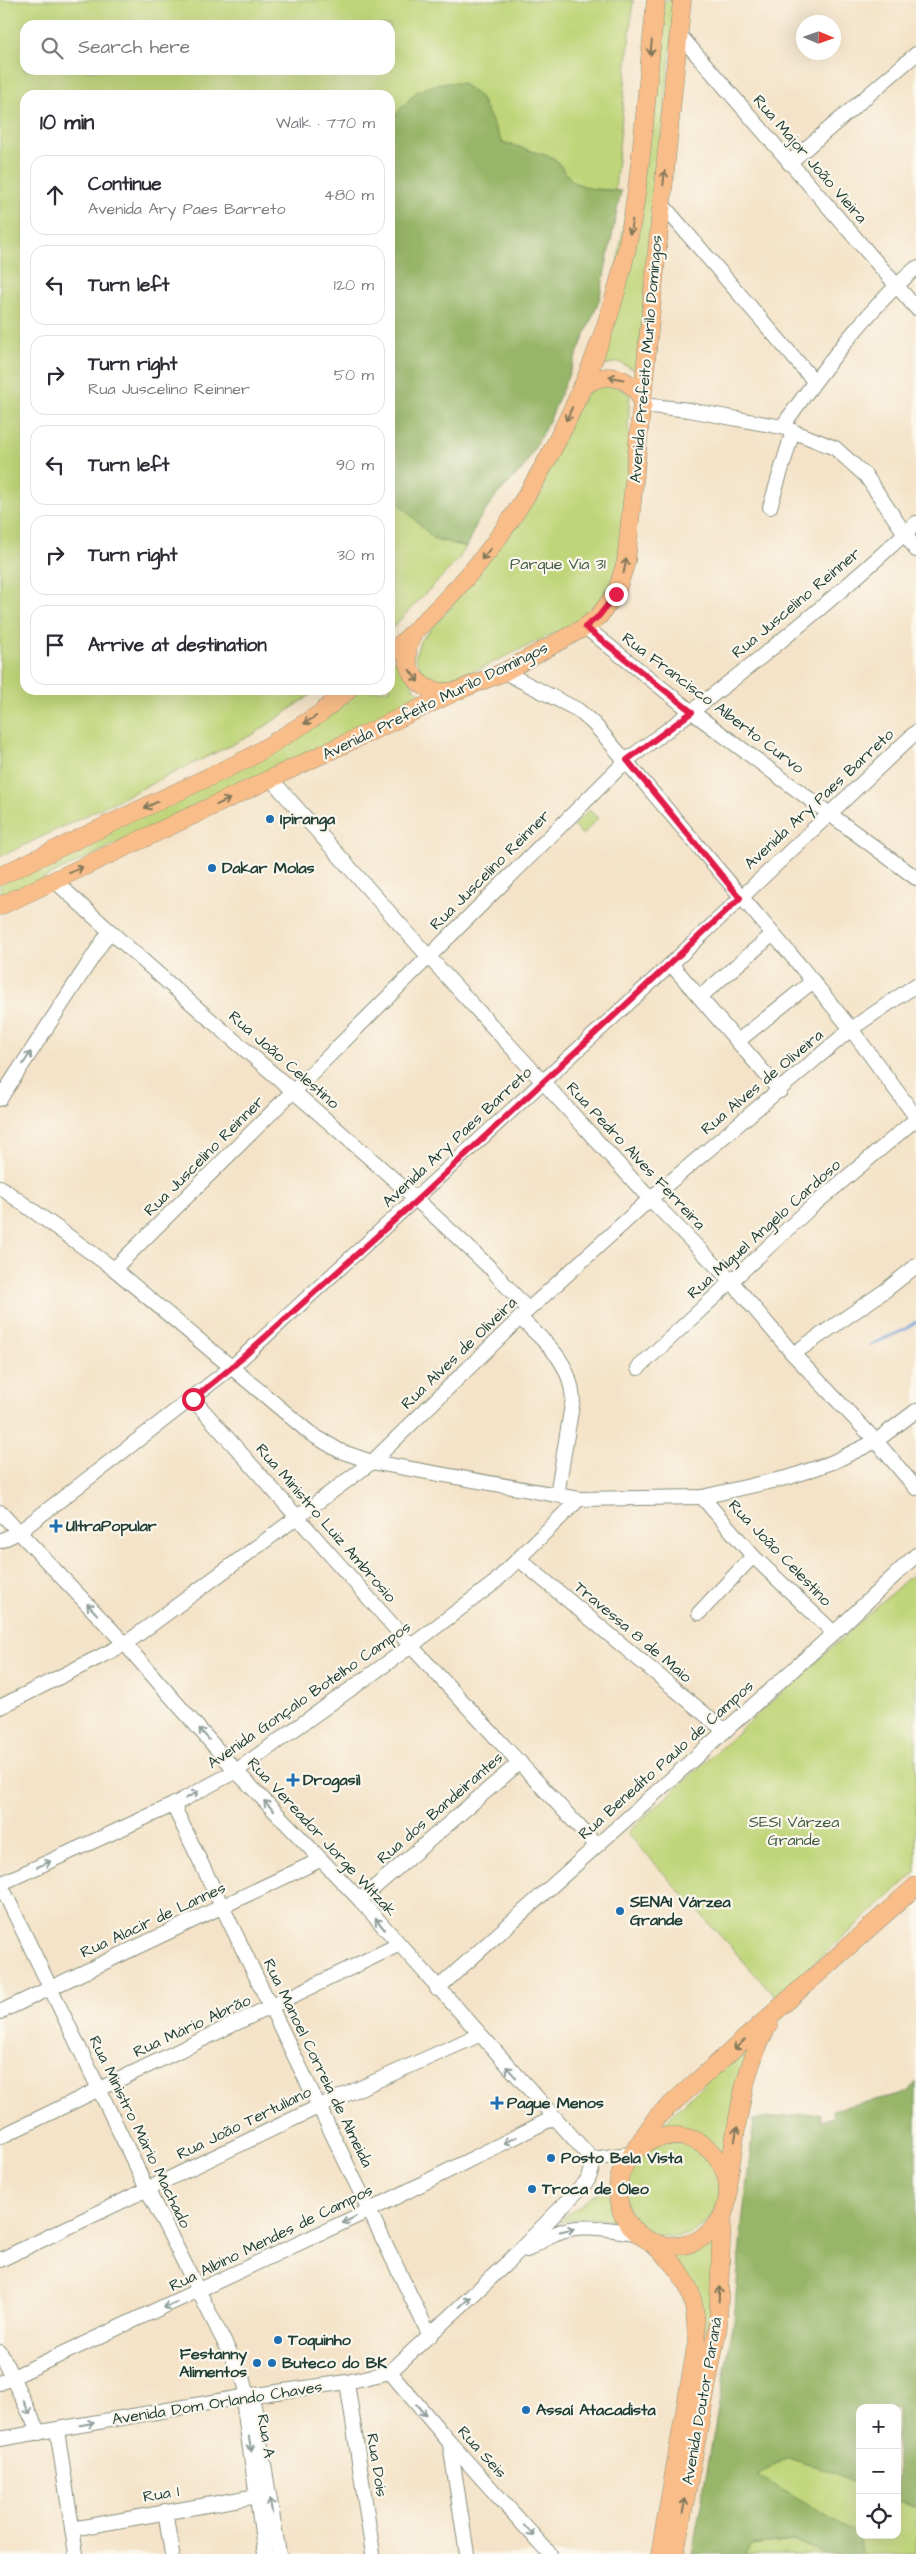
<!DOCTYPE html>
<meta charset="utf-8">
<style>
:root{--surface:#fff;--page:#f2f2f3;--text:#2b2b33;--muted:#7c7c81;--line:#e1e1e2}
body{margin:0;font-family:"Architects Daughter",sans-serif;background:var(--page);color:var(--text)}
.controls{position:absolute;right:15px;bottom:15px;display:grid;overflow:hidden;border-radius:10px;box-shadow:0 5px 20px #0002}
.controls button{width:45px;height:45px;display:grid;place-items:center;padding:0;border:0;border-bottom:1px solid var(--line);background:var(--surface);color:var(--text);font:25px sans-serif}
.compass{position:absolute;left:796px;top:15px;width:45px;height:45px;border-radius:50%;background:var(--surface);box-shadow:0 5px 20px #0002;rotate:92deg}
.stop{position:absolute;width:15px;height:15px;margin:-11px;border:4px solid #e11d48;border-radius:50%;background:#fff}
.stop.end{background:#e11d48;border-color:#fff;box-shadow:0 1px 5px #0008}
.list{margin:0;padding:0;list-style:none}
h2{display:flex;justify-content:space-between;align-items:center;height:65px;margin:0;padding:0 20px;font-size:21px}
h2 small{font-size:16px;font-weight:400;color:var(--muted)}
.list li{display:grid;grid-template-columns:32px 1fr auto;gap:15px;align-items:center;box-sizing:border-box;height:80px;margin:0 10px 10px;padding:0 10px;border:1px solid var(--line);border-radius:15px}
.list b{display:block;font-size:19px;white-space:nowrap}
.list p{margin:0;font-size:16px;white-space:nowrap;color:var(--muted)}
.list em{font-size:16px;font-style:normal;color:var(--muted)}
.icon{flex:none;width:28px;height:28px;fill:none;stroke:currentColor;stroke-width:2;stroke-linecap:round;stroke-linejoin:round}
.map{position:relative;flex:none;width:916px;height:2554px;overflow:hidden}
.search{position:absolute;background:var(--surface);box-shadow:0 5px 20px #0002;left:20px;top:20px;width:375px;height:55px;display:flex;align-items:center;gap:12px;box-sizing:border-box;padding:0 18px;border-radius:15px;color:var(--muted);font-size:19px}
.panel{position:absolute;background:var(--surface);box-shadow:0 5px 20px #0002;left:20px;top:90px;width:375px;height:605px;border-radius:15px}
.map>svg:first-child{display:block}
</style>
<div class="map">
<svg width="916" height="2554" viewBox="0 0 916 2554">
<rect width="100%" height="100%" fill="#fbf7ec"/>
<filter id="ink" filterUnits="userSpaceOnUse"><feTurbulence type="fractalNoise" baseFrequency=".02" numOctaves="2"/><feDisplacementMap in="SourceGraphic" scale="10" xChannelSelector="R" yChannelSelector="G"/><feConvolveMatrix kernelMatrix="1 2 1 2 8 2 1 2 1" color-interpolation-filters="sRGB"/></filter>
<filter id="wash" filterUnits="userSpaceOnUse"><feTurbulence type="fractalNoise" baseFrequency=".0096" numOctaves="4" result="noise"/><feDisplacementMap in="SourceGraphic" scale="20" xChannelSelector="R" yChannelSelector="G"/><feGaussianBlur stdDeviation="1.12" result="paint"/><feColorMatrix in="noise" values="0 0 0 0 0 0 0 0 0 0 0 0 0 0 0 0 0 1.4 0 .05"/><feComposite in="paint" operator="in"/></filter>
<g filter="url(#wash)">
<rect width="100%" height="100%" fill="#f4e3c8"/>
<g fill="#c0d579" stroke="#708956" fill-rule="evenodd">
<path d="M 0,0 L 633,0 L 615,190 L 592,189 L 573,182 L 554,158 L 502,142 L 480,97 L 416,92 L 390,121 L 390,95 L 25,95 L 25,690 L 318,690 L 254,734 L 0,857 ZM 25,25 L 390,25 L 390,70 L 25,70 Z"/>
<path d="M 664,0 L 676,0 L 637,371 L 619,362 L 599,366 Z"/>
<path d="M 601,381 L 630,393 L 628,427 L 631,440 L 619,566 L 600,605 L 581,620 L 482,668 L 444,681 L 436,680 L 422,673 L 415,657 L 420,641 L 452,606 L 587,393 Z"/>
<path d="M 390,494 L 440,542 L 449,541 L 466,547 L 458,560 L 390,630 Z"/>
<path d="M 401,654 L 414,689 L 427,697 L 0,899 L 0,882 L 325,717 L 360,690 L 390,690 L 390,664 Z"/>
<path d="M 589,810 L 598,818 L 582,835 L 573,826 Z"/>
<path d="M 916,1571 L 916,1872 L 776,1997 L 627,1833 Z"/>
<path d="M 755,2033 L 726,2161 C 709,2135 688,2127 658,2129 Z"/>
<circle cx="672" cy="2189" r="48"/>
<path d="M 606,2186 L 617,2222 L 588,2217 L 558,2222 Z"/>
<path d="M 717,2232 L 711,2307 L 703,2357 L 667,2249 C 686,2250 703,2245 717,2232 Z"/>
<path d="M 788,2458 L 825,2469 L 860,2484 L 860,2535 L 897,2535 L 897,2499 L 916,2507 L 916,2554 L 862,2554 L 855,2533 L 756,2475 Z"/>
<path d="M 793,2540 L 825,2554 L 746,2554 L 751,2545 Z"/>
</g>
<g fill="#98b669" stroke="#5c7a4e">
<path d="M 439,83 L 462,83 L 480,97 L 502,142 L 554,158 L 573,182 L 592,189 L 621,191 L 599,301 L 551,417 L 525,466 L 496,496 L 477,523 L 466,547 L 433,538 L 390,494 L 390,121 L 416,92 Z"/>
<path d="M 916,2082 L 916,2507 L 897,2499 L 897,2408 L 860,2408 L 860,2484 L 825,2469 L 788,2458 L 757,2475 L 856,2533 L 862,2554 L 825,2554 L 793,2540 L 751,2545 L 746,2554 L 692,2554 L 734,2320 L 741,2233 L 754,2120 L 819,2113 L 822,2122 L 834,2117 L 832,2110 L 909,2092 Z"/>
</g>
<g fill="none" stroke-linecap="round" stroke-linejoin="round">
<path stroke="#6b9cd5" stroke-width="3" d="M 870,1345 L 904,1330 L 916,1322"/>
</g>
</g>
<g filter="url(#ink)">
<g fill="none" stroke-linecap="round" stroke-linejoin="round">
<defs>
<g id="minor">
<path d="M 678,33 L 916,308"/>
<path d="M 789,163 L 916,54"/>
<path d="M 661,203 L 814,381"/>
<path d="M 643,405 L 689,410 L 782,427 L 835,448 L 866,476 L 916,550"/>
<path d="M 782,427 C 820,373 866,311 916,268"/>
<path d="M 770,507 L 793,431"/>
<path d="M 585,627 L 692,712 L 916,878"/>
<path d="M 504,672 L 578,710 L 595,725 L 802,968 L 851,1029 L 916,1117"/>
<path d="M 271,779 L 428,956 L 650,1199 L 731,1281 L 793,1354 L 876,1441 L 916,1488"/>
<path d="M 54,880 C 196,1013 349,1133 489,1267"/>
<path d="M 671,964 L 780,1091"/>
<path d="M 700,997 L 773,934"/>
<path d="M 738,1041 L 813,981"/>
<path d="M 0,1099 L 109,932"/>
<path d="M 0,1187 L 114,1269 L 311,1434 L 340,1451 L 372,1462 L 579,1499 L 702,1497 L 790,1477 L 833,1462 L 876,1441 L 916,1411"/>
<path d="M 114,1269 L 627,760 C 727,686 825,609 916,523"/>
<path d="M 493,1271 L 528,1310"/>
<path d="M 520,1318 C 546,1343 570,1360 573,1399 L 557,1495"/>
<path d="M 793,1354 L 886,1290 L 916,1266"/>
<path d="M 638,1368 L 808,1210 L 916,1119"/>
<path d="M 193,1399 L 411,1646 L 596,1845"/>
<path d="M 702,1497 L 753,1556 L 834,1633"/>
<path d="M 0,1512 L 125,1644 L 236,1771 L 360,1900 L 592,2159"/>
<path d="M 0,1541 L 19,1532 L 232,1367 L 671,964 L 916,732"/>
<path d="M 520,1560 L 725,1731"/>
<path d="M 699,1613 L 753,1556"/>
<path d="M 0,1707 L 125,1644 L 372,1462 L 528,1310 L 650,1199 L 851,1029 L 916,985"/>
<path d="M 173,1805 L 430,2336"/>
<path d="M 0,1883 L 147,2189 L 244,2381 L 248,2396 L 254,2406 L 279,2554"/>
<path d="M 0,1884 L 173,1805 L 236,1771 L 411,1646 L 494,1583 L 579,1499"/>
<path d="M 360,1900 L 520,1762"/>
<path d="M 437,1989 L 834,1633 L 916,1555"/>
<path d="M 0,2012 L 320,1860"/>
<path d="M 0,2137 L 398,1945"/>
<path d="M 592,2159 L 629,2154"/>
<path d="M 527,2250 C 536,2245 545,2238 554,2234 C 579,2222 610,2230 636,2233"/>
<path d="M 0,2260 L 320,2106 L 479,2035"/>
<path d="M 0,2352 L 39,2433"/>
<path d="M 390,2372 L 450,2443 L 550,2554"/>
<path d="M 347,2382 L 373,2554"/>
<path d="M 0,2383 L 370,2210 L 553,2118"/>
<path d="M 248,2396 L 244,2407 L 265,2554"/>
<path d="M 57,2430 L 76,2554"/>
<path d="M 0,2439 L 248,2396 L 347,2382 L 390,2372 L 509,2261 L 588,2180 L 592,2169 L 592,2159"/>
<path d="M 450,2444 L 467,2554"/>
<path d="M 165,2511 L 172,2554"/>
<path d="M 72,2529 L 257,2496"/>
</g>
<g id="major">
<path d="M 580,390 C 600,368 635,375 643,405"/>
<path d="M 413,634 C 395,665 420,698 454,691"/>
<path d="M 390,654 C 425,622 460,588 489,550 C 556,462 610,341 630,232 C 644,156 647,77 656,0"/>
<path d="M 0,876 L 249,758 L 318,715 L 348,690"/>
<path d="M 0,906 L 459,690 L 504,672 L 585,627 L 599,616 L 616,593 L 626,562 L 682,0"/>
<circle cx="673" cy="2191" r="55"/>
<path d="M 636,2148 L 657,2117 L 916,1886"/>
<path d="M 728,2181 C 737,2128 741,2071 769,2024"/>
<path d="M 651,2242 C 689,2277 695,2290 697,2342 L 660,2554"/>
<path d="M 675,2554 L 718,2326 L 722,2216"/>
</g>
</defs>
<use href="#minor" stroke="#8a907e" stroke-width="16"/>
<use href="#major" stroke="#8a907e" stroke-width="19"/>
<use href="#minor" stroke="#fff" stroke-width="14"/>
<use href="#major" stroke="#f8bd89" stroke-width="18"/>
</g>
<defs><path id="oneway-shaft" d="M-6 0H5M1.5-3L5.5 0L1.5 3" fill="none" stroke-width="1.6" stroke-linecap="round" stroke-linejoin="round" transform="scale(1.25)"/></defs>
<g stroke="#81775a">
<use href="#oneway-shaft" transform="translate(651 48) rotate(96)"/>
<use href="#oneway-shaft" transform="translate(664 178) rotate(-84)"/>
<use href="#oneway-shaft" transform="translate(631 227) rotate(100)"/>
<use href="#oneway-shaft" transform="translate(616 378) rotate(-169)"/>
<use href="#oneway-shaft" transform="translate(569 414) rotate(115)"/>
<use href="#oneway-shaft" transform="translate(486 554) rotate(129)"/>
<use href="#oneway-shaft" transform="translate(625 566) rotate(-79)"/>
<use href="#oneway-shaft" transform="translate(414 676) rotate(54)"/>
<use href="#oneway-shaft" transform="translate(310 720) rotate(148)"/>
<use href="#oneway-shaft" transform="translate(223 802) rotate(-25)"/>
<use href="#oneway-shaft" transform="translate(151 805) rotate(154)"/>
<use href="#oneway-shaft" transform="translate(76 870) rotate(-25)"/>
<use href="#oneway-shaft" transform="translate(739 2045) rotate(138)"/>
<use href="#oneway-shaft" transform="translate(736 2134) rotate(-81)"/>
<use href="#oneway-shaft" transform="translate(719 2294) rotate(-88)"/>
<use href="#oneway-shaft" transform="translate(684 2506) rotate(-79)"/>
</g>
<g stroke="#8f9e9a">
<use href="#oneway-shaft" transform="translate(27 1058) rotate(-57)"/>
<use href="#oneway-shaft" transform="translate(92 1609) rotate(-133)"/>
<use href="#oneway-shaft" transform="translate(204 1734) rotate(-131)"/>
<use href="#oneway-shaft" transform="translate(192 1795) rotate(-28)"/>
<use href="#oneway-shaft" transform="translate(269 1806) rotate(-134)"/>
<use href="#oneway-shaft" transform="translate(44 1864) rotate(-24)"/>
<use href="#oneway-shaft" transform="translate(380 1924) rotate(-130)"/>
<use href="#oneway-shaft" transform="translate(511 2072) rotate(-132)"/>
<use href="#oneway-shaft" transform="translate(510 2140) rotate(153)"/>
<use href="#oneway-shaft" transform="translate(349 2220) rotate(154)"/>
<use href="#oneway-shaft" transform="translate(567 2230) rotate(-12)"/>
<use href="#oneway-shaft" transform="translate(465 2302) rotate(-43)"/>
<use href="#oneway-shaft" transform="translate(170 2305) rotate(155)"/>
<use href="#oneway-shaft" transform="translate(27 2408) rotate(64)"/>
<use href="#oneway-shaft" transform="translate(421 2410) rotate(50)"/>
<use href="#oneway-shaft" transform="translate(87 2424) rotate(-10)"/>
<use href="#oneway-shaft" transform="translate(250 2444) rotate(81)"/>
<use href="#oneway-shaft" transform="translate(271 2506) rotate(-99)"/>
<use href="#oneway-shaft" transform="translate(529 2531) rotate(48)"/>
</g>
</g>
<g fill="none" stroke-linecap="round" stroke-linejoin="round" filter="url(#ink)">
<path stroke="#e11d48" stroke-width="6" d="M 193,1399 L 232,1367 L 418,1199 L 740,898 L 627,760 L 692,712 L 585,627 L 599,616 L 616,594"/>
</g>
<g fill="#1f6fb2" stroke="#fbf7ec" stroke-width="2">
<circle cx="270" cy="819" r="5"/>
<circle cx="212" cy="868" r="5"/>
<path d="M53.5 1518.5h5v5h5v5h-5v5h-5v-5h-5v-5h5z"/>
<path d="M290.5 1772.5h5v5h5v5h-5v5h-5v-5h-5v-5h5z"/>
<circle cx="620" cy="1911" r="5"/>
<path d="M494.5 2095.5h5v5h5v5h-5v5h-5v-5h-5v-5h5z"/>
<circle cx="551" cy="2158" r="5"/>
<circle cx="532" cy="2189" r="5"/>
<circle cx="278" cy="2340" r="5"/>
<circle cx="257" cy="2363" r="5"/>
<circle cx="272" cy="2363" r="5"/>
<circle cx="526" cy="2410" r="5"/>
</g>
<g text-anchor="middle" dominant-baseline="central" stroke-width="4.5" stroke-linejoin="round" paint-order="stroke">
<g font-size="16" fill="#1f3d34" stroke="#fbf7ec">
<text transform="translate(810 159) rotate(49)">Rua Major João Vieira</text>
<text transform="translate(646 359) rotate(-85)">Avenida Prefeito Murilo Domingos</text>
<text transform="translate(796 603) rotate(-40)">Rua Juscelino Reinner</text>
<text transform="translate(435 701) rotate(-26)">Avenida Prefeito Murilo Domingos</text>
<text transform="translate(713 703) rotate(37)">Rua Francisco Alberto Curvo</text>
<text transform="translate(819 799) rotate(-43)">Avenida Ary Paes Barreto</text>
<text transform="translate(490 870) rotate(-45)">Rua Juscelino Reinner</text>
<text transform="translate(284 1060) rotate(41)">Rua João Celestino</text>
<text transform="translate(762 1082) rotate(-40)">Rua Alves de Oliveira</text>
<text transform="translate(457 1137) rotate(-43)">Avenida Ary Paes Barreto</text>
<text transform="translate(204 1156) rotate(-45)">Rua Juscelino Reinner</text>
<text transform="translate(636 1156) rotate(47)">Rua Pedro Alves Ferreira</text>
<text transform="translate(764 1229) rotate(-42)">Rua Miguel Angelo Cardoso</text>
<text transform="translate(459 1353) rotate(-44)">Rua Alves de Oliveira</text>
<text transform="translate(326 1523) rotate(49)">Rua Ministro Luiz Ambrosio</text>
<text transform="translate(780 1553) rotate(46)">Rua João Celestino</text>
<text transform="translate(633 1632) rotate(40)">Travessa 8 de Maio</text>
<text transform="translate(309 1695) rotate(-35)">Avenida Gonçalo Botelho Campos</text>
<text transform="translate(666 1760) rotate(-42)">Rua Benedito Paulo de Campos</text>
<text transform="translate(440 1808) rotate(-41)">Rua dos Bandeirantes</text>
<text transform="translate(322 1837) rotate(47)">Rua Vereador Jorge Witzak</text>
<text transform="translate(153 1920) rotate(-25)">Rua Alacir de Lannes</text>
<text transform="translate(192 2026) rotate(-25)">Rua Mário Abrão</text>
<text transform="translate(318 2063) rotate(64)">Rua Manoel Correia de Almeida</text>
<text transform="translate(244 2123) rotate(-26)">Rua João Tertuliano</text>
<text transform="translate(140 2132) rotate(64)">Rua Ministro Mário Machado</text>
<text transform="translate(271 2238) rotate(-26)">Rua Albino Mendes de Campos</text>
<text transform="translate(702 2401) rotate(-80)">Avenida Doutor Paraná</text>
<text transform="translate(217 2403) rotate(-9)">Avenida Dom Orlando Chaves</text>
<text transform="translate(266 2436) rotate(81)">Rua A</text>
<text transform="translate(482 2452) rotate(48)">Rua Seis</text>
<text transform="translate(377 2465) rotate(81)">Rua Dois</text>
<text transform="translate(161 2494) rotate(-10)">Rua 1</text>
</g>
<g font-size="16" fill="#3f5b42" stroke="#fbf7ec">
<text x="558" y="564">Parque Via 31</text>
<text x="794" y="1822">SESI Várzea<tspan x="794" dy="18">Grande</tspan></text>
</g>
<g font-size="16" font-weight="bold" fill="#1f3d34" stroke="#fbf7ec" text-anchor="start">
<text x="280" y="819">Ipiranga</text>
<text x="222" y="868">Dakar Molas</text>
<text x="66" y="1526">UltraPopular</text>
<text x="303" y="1780">Drogasil</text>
<text x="630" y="1902">SENAI Várzea<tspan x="630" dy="18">Grande</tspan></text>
<text x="507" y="2103">Pague Menos</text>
<text x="561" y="2158">Posto Bela Vista</text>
<text x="542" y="2189">Troca de Óleo</text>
<text x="288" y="2340">Toquinho</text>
<text x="247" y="2354" text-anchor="end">Festanny<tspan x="247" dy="18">Alimentos</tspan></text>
<text x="282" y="2363">Buteco do BK</text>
<text x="536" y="2410">Assaí Atacadista</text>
</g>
</g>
</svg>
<div class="controls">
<button>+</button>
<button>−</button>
<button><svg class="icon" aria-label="locate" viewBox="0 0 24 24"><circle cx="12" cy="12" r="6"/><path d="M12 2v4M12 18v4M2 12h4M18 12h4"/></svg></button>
</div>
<svg class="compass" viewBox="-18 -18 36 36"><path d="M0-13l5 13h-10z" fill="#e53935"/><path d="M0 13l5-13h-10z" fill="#7c7c81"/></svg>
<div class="stop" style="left:193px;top:1399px"></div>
<div class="stop end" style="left:616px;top:594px"></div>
<div class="search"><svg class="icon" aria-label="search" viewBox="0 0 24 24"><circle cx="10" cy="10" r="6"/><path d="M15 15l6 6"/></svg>Search here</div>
<section class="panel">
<h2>10 min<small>Walk · 770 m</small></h2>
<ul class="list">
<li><svg class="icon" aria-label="ahead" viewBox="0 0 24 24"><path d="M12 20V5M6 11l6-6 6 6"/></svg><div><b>Continue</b><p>Avenida Ary Paes Barreto</p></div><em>480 m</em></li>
<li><svg class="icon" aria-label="left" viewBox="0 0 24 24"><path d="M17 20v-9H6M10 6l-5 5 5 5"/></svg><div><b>Turn left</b></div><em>120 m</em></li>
<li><svg class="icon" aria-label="right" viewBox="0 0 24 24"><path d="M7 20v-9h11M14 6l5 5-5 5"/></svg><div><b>Turn right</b><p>Rua Juscelino Reinner</p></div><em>50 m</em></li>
<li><svg class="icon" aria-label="left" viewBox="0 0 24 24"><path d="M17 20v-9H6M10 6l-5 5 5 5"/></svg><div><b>Turn left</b></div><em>90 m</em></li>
<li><svg class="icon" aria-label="right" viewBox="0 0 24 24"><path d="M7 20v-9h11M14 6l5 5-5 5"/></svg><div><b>Turn right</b></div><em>30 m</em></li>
<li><svg class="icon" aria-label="arrive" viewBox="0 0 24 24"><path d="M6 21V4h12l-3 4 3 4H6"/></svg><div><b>Arrive at destination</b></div></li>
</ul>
</section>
</div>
